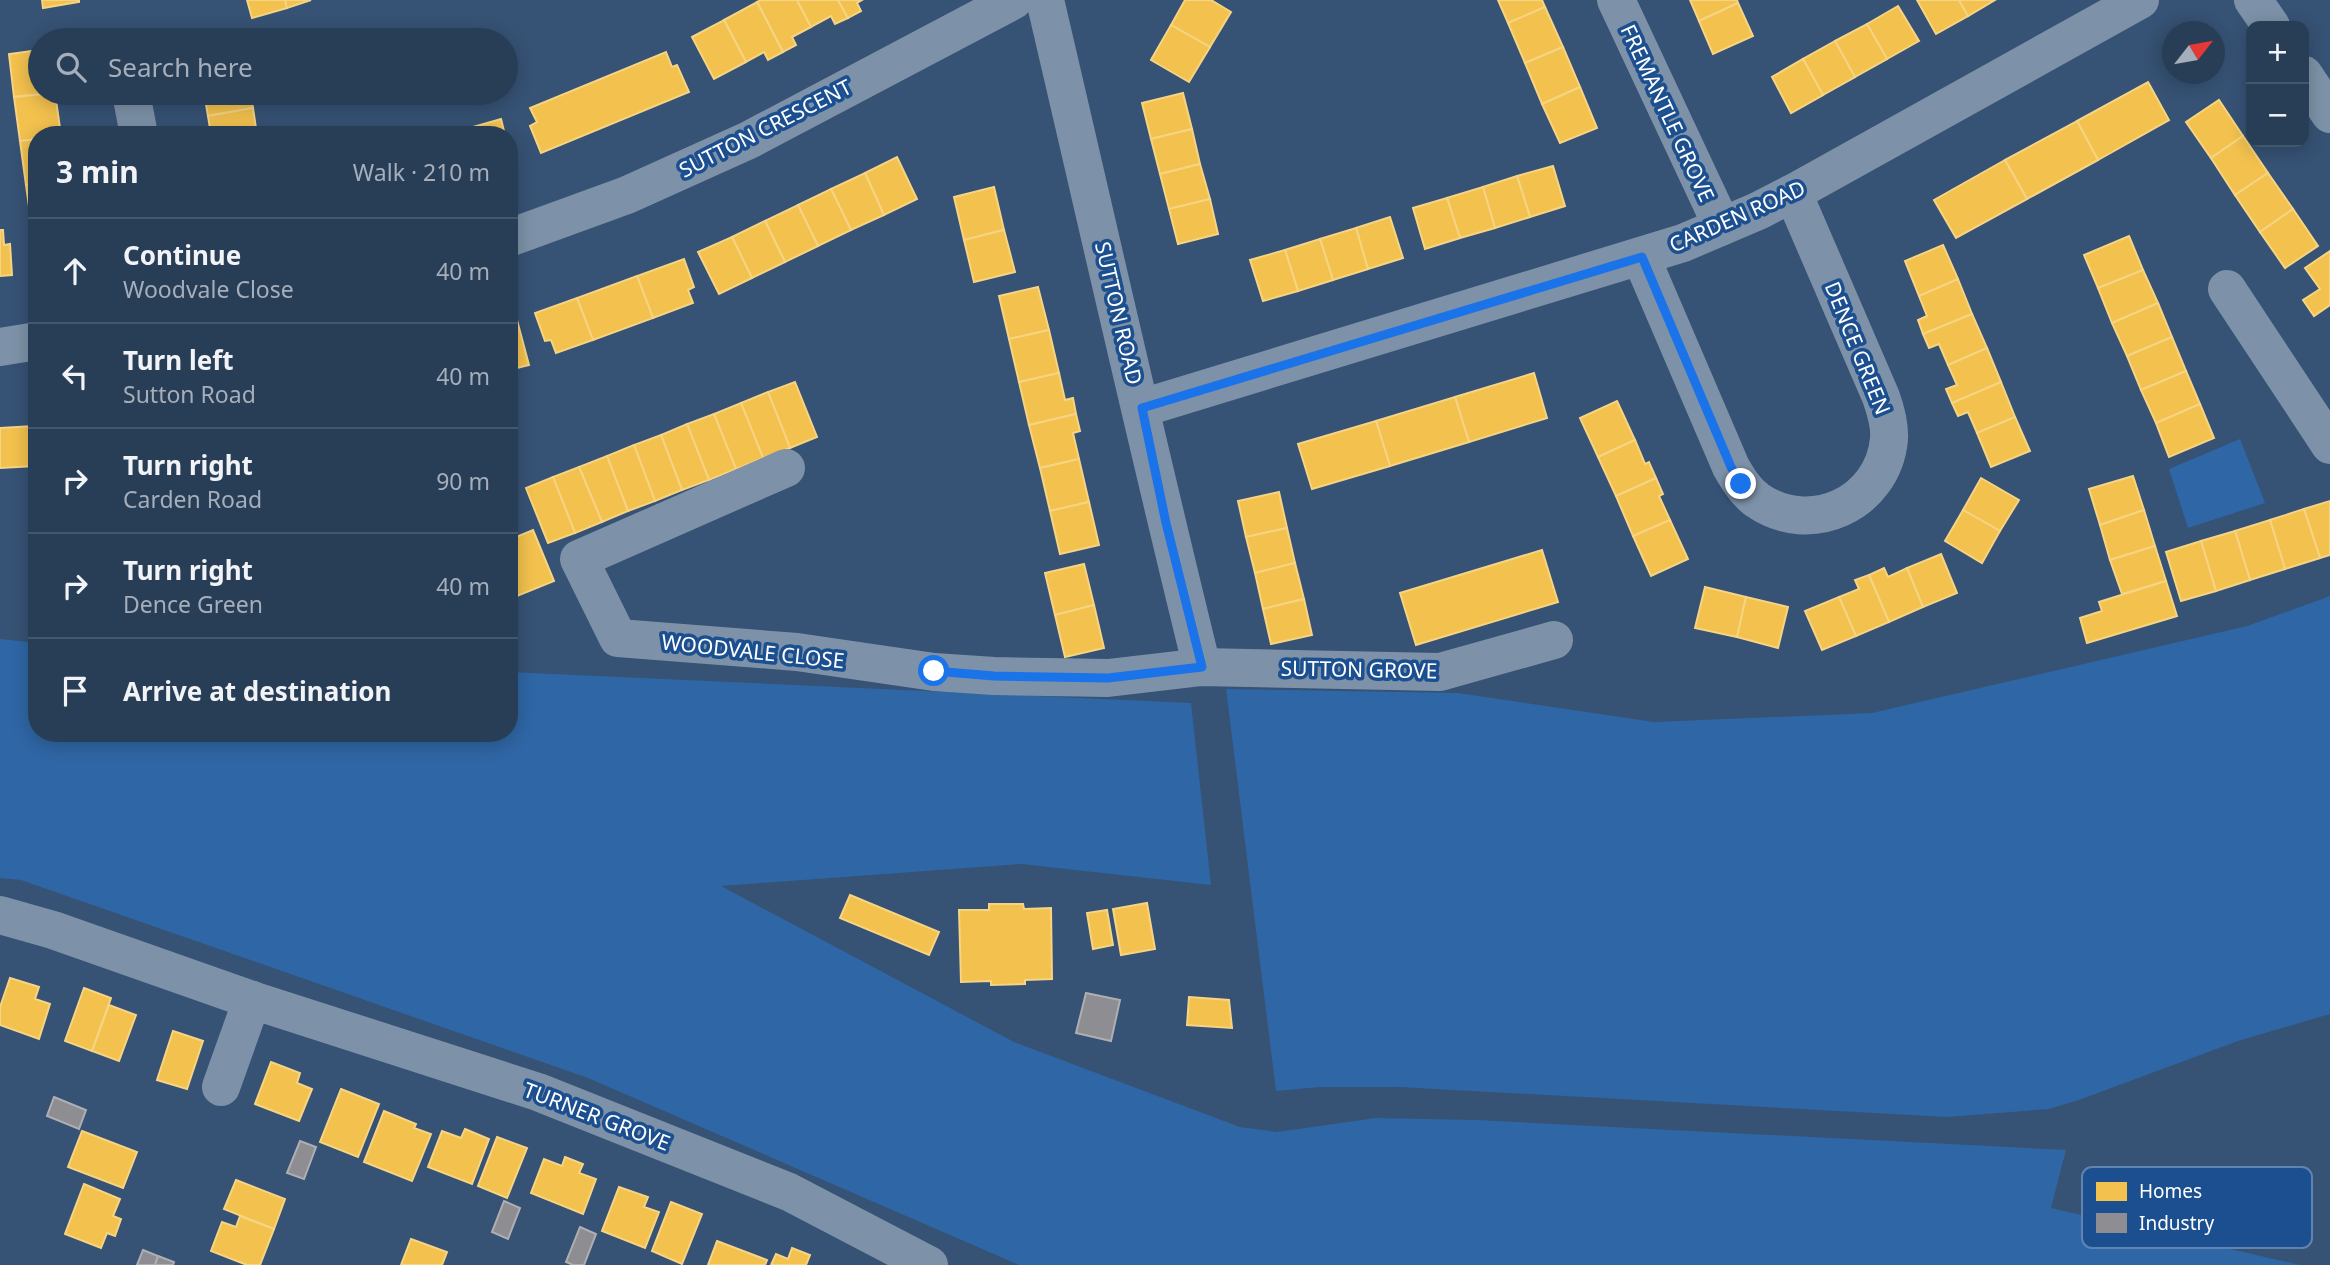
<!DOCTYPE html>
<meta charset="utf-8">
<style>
:root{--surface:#283e57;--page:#30455d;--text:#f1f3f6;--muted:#a5aeba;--line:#44576d}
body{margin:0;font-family:"Noto Sans",sans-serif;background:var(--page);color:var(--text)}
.controls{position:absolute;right:21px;top:21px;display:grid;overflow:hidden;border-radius:14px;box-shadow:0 4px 18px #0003}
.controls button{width:63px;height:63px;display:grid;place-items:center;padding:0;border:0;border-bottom:2px solid var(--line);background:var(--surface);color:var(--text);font:35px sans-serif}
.compass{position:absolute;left:2162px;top:21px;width:63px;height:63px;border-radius:50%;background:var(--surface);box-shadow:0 4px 18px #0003;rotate:59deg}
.stop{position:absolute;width:21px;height:21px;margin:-16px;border:5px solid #1a73e8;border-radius:50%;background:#fff}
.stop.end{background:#1a73e8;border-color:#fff;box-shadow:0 2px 7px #0008}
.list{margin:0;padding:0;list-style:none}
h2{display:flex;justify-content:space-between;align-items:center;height:91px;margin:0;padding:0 28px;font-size:30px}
h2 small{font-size:23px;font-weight:400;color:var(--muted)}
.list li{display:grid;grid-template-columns:46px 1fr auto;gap:21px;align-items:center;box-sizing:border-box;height:105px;padding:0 28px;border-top:2px solid var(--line)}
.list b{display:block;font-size:26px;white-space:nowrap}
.list p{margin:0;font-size:23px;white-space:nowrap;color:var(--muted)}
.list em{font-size:23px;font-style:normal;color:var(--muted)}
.icon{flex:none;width:38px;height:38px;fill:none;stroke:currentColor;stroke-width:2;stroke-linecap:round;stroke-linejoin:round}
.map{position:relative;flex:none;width:2330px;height:1265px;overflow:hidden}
.search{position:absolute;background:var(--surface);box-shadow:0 4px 18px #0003;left:28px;top:28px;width:490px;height:77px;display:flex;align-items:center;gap:18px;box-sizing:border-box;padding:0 24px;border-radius:38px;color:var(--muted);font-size:26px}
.panel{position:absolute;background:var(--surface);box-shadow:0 4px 18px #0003;left:28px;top:126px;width:490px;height:616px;border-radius:28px}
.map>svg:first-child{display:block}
</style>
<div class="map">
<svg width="2330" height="1265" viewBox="0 0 2330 1265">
<rect width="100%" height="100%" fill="#365274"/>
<g fill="#2f66a5">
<path d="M 2240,439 L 2265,503 L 2188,528 L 2169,469 Z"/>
<path d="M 2330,596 L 2330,1014 L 2238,1041 L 2079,1100 L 2049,1109 L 1947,1117 L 1399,1087 L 1320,1087 L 1276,1091 L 1226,689 L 1458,693 L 1654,722 L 1872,713 L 2247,626 Z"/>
<path d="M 0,639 L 37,643 L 37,733 L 509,733 L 509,672 L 1191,703 L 1211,885 L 1021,864 L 721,886 L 1014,1042 L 1240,1127 L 1277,1132 L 1376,1118 L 1477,1120 L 2066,1150 L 2051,1208 L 2300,1265 L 1019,1265 L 588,1078 L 21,880 L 0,878 Z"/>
</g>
<g fill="#f2c14e" stroke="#f6d483" stroke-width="2">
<path d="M 42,0 L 79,0 L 79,2 L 43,8 Z"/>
<path d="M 247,0 L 285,0 L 287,8 L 252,18 Z"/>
<path d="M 285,0 L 311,0 L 287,8 Z"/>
<path d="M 761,0 L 797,0 L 811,27 L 792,37 L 796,45 L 783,52 L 757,2 Z"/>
<path d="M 797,0 L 838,0 L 848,18 L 835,24 L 831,16 L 811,27 Z"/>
<path d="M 838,0 L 862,0 L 857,3 L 861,11 L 848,18 Z"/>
<path d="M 1185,0 L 1211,0 L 1231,12 L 1210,47 L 1171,25 Z"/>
<path d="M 1498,0 L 1542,0 L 1545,7 L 1508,23 Z"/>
<path d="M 1690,0 L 1737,0 L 1738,3 L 1699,21 Z"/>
<path d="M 1917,0 L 1959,0 L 1968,16 L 1936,34 Z"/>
<path d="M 1959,0 L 1995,0 L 1968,16 Z"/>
<path d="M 757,2 L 783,52 L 768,60 L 764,52 L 746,62 L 724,20 Z"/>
<path d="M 1738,3 L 1753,36 L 1713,54 L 1699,21 Z"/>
<path d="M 1898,6 L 1919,41 L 1887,59 L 1867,24 Z"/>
<path d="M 1545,7 L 1563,47 L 1525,63 L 1508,23 Z"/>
<path d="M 724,20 L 746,62 L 714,79 L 692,37 Z"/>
<path d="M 1867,24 L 1887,59 L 1855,77 L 1835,41 Z"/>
<path d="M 1171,25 L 1210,47 L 1189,82 L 1151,60 Z"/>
<path d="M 224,32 L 225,39 L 241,36 L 242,40 L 196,40 L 195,36 Z"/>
<path d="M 1835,41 L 1855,77 L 1823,95 L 1803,59 Z"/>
<path d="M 1563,47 L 1580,87 L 1542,104 L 1525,63 Z"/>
<path d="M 40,50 L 40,93 L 50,93 L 14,97 L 9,54 Z"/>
<path d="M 666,52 L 672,67 L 677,65 L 689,92 L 541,153 L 530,126 L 537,122 L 530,108 Z"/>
<path d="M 1803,59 L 1823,95 L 1791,113 L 1772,77 Z"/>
<path d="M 2148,82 L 2169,120 L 2098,160 L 2077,121 Z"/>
<path d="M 1580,87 L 1597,128 L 1560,143 L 1542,104 Z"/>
<path d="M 55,93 L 61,135 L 37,135 L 37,139 L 20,141 L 14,97 Z"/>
<path d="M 204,93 L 250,93 L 253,108 L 208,116 Z"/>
<path d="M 1183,93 L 1192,129 L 1151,139 L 1142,103 Z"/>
<path d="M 2219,100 L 2243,136 L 2211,158 L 2186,122 Z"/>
<path d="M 253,108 L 257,135 L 211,135 L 208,116 Z"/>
<path d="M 501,119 L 505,135 L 467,135 L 466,129 Z"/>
<path d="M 2077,121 L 2098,160 L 2027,199 L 2005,160 Z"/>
<path d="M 1192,129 L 1200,164 L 1160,174 L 1151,139 Z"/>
<path d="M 2243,136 L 2268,173 L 2235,195 L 2211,158 Z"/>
<path d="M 37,139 L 37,183 L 26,185 L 20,141 Z"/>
<path d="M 897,157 L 917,199 L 884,215 L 865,173 Z"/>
<path d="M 2005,160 L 2027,199 L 1956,238 L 1934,200 Z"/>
<path d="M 1200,164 L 1210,199 L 1169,209 L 1160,174 Z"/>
<path d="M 1553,166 L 1565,206 L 1530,217 L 1517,176 Z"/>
<path d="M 865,173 L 884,215 L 851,230 L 831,189 Z"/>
<path d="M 2268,173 L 2293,209 L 2260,232 L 2235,195 Z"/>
<path d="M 1517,176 L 1530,217 L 1495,228 L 1483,187 Z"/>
<path d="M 37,183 L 37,228 L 32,228 L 26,185 Z"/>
<path d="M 994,187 L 1004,230 L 964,240 L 954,197 Z"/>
<path d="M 1483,187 L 1495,228 L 1460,238 L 1447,198 Z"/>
<path d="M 831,189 L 851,230 L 818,246 L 798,205 Z"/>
<path d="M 1447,198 L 1460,238 L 1425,249 L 1413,208 Z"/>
<path d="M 1210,199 L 1218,234 L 1178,244 L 1169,209 Z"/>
<path d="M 798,205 L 818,246 L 785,262 L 765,221 Z"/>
<path d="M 2293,209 L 2318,246 L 2285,268 L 2260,232 Z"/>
<path d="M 1390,217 L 1403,258 L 1368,269 L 1356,228 Z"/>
<path d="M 765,221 L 785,262 L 752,278 L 732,237 Z"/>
<path d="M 1356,228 L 1368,269 L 1333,280 L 1320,239 Z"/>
<path d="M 0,230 L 3,230 L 4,245 L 10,244 L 12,275 L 0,276 Z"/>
<path d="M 1004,230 L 1015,272 L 974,282 L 964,240 Z"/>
<path d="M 2129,236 L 2143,270 L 2098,288 L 2084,255 Z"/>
<path d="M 732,237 L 752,278 L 719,294 L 698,252 Z"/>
<path d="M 1320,239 L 1333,280 L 1298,291 L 1285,250 Z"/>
<path d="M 1943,245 L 1958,279 L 1919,296 L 1905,261 Z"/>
<path d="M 1285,250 L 1298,291 L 1263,301 L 1250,260 Z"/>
<path d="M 2330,251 L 2330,305 L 2314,316 L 2303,300 L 2320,289 L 2305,268 Z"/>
<path d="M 684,259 L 694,287 L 688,290 L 693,303 L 653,318 L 637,276 Z"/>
<path d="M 2143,270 L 2158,303 L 2112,323 L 2098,288 Z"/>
<path d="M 637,276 L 653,318 L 593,340 L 577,298 Z"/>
<path d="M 1958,279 L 1972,314 L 1923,334 L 1918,320 L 1927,316 L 1919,296 Z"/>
<path d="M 1038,287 L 1049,330 L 1009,339 L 999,296 Z"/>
<path d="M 577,298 L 593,340 L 556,353 L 551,340 L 545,341 L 535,313 Z"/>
<path d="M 2158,303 L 2172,337 L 2127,356 L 2112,323 Z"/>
<path d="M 1972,314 L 1987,348 L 1948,365 L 1939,344 L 1929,348 L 1923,334 Z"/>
<path d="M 517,320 L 529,365 L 509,370 L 509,322 Z"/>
<path d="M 1049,330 L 1059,373 L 1019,382 L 1009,339 Z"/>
<path d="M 2172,337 L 2186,371 L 2141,390 L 2127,356 Z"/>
<path d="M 1987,348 L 2001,382 L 1952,403 L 1946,389 L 1957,385 L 1948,365 Z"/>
<path d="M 2186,371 L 2200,404 L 2156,423 L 2141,390 Z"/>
<path d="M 1059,373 L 1065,400 L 1073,398 L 1076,414 L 1029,425 L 1019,382 Z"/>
<path d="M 1534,373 L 1547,418 L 1469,442 L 1455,397 Z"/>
<path d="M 795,382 L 817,437 L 790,448 L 768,392 Z"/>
<path d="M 2001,382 L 2015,417 L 1977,433 L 1968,412 L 1958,416 L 1952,403 Z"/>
<path d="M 768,392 L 790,448 L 763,458 L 741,403 Z"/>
<path d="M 1455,397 L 1469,442 L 1390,466 L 1376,421 Z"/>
<path d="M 1617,401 L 1635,440 L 1598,457 L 1580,418 Z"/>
<path d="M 741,403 L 763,458 L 736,469 L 714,414 Z"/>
<path d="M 2200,404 L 2214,438 L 2169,457 L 2156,423 Z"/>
<path d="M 714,414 L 736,469 L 709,480 L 687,424 Z"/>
<path d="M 1076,414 L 1080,431 L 1073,433 L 1079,459 L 1040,468 L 1029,425 Z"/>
<path d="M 2015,417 L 2030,451 L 1991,467 L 1977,433 Z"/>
<path d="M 1376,421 L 1390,466 L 1312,489 L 1298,444 Z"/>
<path d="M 687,424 L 709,480 L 682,490 L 661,435 Z"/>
<path d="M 33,426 L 35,466 L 0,468 L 0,428 Z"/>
<path d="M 33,426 L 37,426 L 37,466 L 35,466 Z"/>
<path d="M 661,435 L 682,490 L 655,501 L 634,445 Z"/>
<path d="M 1635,440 L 1645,464 L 1649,462 L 1656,478 L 1616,496 L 1598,457 Z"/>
<path d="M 634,445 L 655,501 L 628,511 L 607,456 Z"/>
<path d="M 607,456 L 628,511 L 602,522 L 579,467 Z"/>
<path d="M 1079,459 L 1089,502 L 1050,511 L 1040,468 Z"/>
<path d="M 579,467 L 602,522 L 575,533 L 553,477 Z"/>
<path d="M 2133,476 L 2144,510 L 2100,525 L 2089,489 Z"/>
<path d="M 553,477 L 575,533 L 548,543 L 526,488 Z"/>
<path d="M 1656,478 L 1663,494 L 1659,496 L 1670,520 L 1633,536 L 1616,496 Z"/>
<path d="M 1981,478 L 2019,500 L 2000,531 L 1963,510 Z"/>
<path d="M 1279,492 L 1287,528 L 1246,537 L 1238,501 Z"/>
<path d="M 2330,501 L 2330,555 L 2320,558 L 2304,509 Z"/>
<path d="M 1089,502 L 1099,545 L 1060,554 L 1050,511 Z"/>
<path d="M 2304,509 L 2320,558 L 2285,569 L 2270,520 Z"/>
<path d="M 1963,510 L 2000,531 L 1982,563 L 1945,541 Z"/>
<path d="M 2144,510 L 2155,546 L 2110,560 L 2100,525 Z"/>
<path d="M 1670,520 L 1688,559 L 1651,576 L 1633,536 Z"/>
<path d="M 2270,520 L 2285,569 L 2250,580 L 2235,531 Z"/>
<path d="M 1287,528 L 1295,563 L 1255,573 L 1246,537 Z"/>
<path d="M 533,530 L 554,581 L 517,596 L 509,577 L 509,540 Z"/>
<path d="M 2235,531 L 2250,580 L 2216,591 L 2201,541 Z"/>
<path d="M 2201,541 L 2216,591 L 2181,601 L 2166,552 Z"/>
<path d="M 2155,546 L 2166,581 L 2122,594 L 2110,560 Z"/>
<path d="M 1542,550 L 1558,602 L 1416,645 L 1400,593 Z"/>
<path d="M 1941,554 L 1957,593 L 1923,607 L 1907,568 Z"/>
<path d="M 1295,563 L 1304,599 L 1263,609 L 1255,573 Z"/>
<path d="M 1084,564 L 1094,605 L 1055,615 L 1045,573 Z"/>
<path d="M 1884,568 L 1888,577 L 1907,568 L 1923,607 L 1889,622 L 1869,575 Z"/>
<path d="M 1869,575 L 1889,622 L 1856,636 L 1839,597 L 1859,589 L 1855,580 Z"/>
<path d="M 509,577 L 517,596 L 509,599 Z"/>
<path d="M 2166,581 L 2177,616 L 2087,643 L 2080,618 L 2102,611 L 2099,602 Z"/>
<path d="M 1705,587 L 1746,597 L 1737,637 L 1695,628 Z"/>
<path d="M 1746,597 L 1788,607 L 1778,648 L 1737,637 Z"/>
<path d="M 1839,597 L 1856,636 L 1822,650 L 1805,611 Z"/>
<path d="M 1304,599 L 1312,635 L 1271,644 L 1263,609 Z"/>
<path d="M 1094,605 L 1104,648 L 1065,657 L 1055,615 Z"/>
<path d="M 850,895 L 939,932 L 929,955 L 840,918 Z"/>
<path d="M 1147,903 L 1155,949 L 1121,955 L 1113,909 Z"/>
<path d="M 989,904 L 1023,904 L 1024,909 L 1051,908 L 1052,979 L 1025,980 L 1025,984 L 991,985 L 991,981 L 961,982 L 959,910 L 989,910 Z"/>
<path d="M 1107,910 L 1113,945 L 1093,949 L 1087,913 Z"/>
<path d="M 10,978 L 39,987 L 35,999 L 50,1004 L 39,1039 L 0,1025 L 0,1007 Z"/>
<path d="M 84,988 L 111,998 L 92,1051 L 65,1041 Z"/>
<path d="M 1189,997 L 1229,1000 L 1232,1028 L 1187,1025 Z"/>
<path d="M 109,1005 L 136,1015 L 119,1061 L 92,1051 Z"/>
<path d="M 173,1031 L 203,1041 L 187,1089 L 157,1080 Z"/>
<path d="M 271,1062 L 300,1073 L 297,1083 L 312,1089 L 299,1121 L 255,1104 Z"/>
<path d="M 341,1089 L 379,1104 L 358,1157 L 320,1142 Z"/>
<path d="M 384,1111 L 416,1124 L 414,1128 L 431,1134 L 412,1181 L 364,1162 Z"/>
<path d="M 465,1129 L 489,1139 L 472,1184 L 428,1167 L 442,1131 L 461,1138 Z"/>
<path d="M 82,1131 L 137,1152 L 123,1188 L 68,1167 Z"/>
<path d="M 497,1137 L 527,1148 L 507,1198 L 478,1186 Z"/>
<path d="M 565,1157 L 583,1164 L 579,1173 L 596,1179 L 583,1214 L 531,1193 L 544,1159 L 562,1166 Z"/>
<path d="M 236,1180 L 285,1199 L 274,1229 L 224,1209 Z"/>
<path d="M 84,1184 L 120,1199 L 113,1216 L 121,1219 L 115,1236 L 107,1233 L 101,1248 L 65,1234 Z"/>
<path d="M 619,1187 L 648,1197 L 644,1207 L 659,1212 L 645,1248 L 602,1231 Z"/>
<path d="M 671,1202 L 702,1214 L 682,1264 L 652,1251 Z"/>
<path d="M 240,1216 L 274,1229 L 260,1265 L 247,1265 L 211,1251 L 222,1222 L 236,1227 Z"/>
<path d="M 411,1239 L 447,1252 L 442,1265 L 401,1265 Z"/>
<path d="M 717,1241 L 767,1260 L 765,1265 L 708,1265 Z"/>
<path d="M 792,1248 L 810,1255 L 806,1265 L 771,1265 L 776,1254 L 788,1259 Z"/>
</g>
<g fill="#8d8d92" stroke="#afafb3" stroke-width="2">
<path d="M 1086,993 L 1120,1000 L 1111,1041 L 1076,1033 Z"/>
<path d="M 54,1097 L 86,1110 L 79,1129 L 47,1116 Z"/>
<path d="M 300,1141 L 316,1147 L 304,1179 L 287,1173 Z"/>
<path d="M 504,1201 L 520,1208 L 508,1239 L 492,1232 Z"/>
<path d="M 580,1227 L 596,1234 L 584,1265 L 573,1265 L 566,1262 Z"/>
<path d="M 143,1250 L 158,1256 L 155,1265 L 137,1265 Z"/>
<path d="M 158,1256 L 174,1262 L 173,1265 L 155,1265 Z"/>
</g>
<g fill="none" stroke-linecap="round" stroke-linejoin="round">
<g stroke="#7d92a8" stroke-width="38">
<path d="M 1045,0 C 1097,222 1147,445 1202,667"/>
<path d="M 1616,0 L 1722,226"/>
<path d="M 2253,0 L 2271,26"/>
<path d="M 2304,75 L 2330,114"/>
<path d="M 131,93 L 139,135"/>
<path d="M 509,238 L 627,195 L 749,140 L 1014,0"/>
<path d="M 1641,257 L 1731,467 C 1738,479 1745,491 1757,500 C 1810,537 1883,504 1889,439 C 1890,425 1886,411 1881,397 L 1793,193"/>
<path d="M 2227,289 L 2330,445"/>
<path d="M 0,347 L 37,341"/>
<path d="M 1142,408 L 1683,243 L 1758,211 L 1793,193 L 2140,0"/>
<path d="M 786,468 L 579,559 L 618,638 L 797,652 L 934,672 L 994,676 L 1108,678 L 1202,667 L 1440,672 L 1554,640"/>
<path d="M 0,915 L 53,930 L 252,1000 L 538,1092 L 789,1192 L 929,1265"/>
<path d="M 221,1087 L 252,1000"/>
</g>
</g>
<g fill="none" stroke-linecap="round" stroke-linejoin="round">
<path stroke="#1a73e8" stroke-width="9" d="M 934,671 L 994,676 L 1108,678 L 1202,667 L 1166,523 L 1142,408 L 1642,257 L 1731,467 L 1741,484"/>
</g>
<g text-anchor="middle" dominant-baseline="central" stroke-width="7" stroke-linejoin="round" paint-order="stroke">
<g font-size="21" fill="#fff" stroke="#1b4f8f">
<text transform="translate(1668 113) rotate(65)">FREMANTLE GROVE</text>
<text transform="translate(765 128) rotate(-27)">SUTTON CRESCENT</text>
<text transform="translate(1737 216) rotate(-24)">CARDEN ROAD</text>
<text transform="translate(1119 313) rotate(77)">SUTTON ROAD</text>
<text transform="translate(1858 348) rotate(68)">DENCE GREEN</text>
<text transform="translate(753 651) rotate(6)">WOODVALE CLOSE</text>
<text transform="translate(1359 669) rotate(1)">SUTTON GROVE</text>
<text transform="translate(597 1116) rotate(21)">TURNER GROVE</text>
</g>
</g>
<rect x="2082" y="1167" width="230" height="81" rx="10" fill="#1b4f8f" stroke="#5f84b1" stroke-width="2"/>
<rect x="2096" y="1182" width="31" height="19" fill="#f2c14e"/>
<rect x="2096" y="1213" width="31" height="20" fill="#8d8d92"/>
<g font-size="19" fill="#fff">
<text x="2139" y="1198">Homes</text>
<text x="2139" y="1230">Industry</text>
</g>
</svg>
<div class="controls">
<button>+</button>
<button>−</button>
</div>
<svg class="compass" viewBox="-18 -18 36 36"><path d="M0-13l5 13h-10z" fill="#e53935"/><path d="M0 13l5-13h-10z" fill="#a5aeba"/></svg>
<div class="stop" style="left:934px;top:671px"></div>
<div class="stop end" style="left:1741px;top:484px"></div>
<div class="search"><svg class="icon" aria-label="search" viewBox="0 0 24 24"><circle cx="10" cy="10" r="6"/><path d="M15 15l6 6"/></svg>Search here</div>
<section class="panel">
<h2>3 min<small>Walk · 210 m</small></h2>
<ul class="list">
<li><svg class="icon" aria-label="ahead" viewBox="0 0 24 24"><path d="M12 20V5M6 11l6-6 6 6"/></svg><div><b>Continue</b><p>Woodvale Close</p></div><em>40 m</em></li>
<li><svg class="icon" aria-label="left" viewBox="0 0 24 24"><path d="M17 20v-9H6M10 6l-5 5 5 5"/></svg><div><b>Turn left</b><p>Sutton Road</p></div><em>40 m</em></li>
<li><svg class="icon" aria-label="right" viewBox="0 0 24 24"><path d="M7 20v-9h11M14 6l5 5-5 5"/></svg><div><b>Turn right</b><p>Carden Road</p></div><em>90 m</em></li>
<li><svg class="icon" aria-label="right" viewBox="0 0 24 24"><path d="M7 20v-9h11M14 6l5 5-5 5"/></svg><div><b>Turn right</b><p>Dence Green</p></div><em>40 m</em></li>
<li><svg class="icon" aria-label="arrive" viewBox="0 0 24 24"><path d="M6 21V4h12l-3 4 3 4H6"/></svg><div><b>Arrive at destination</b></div></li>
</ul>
</section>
</div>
